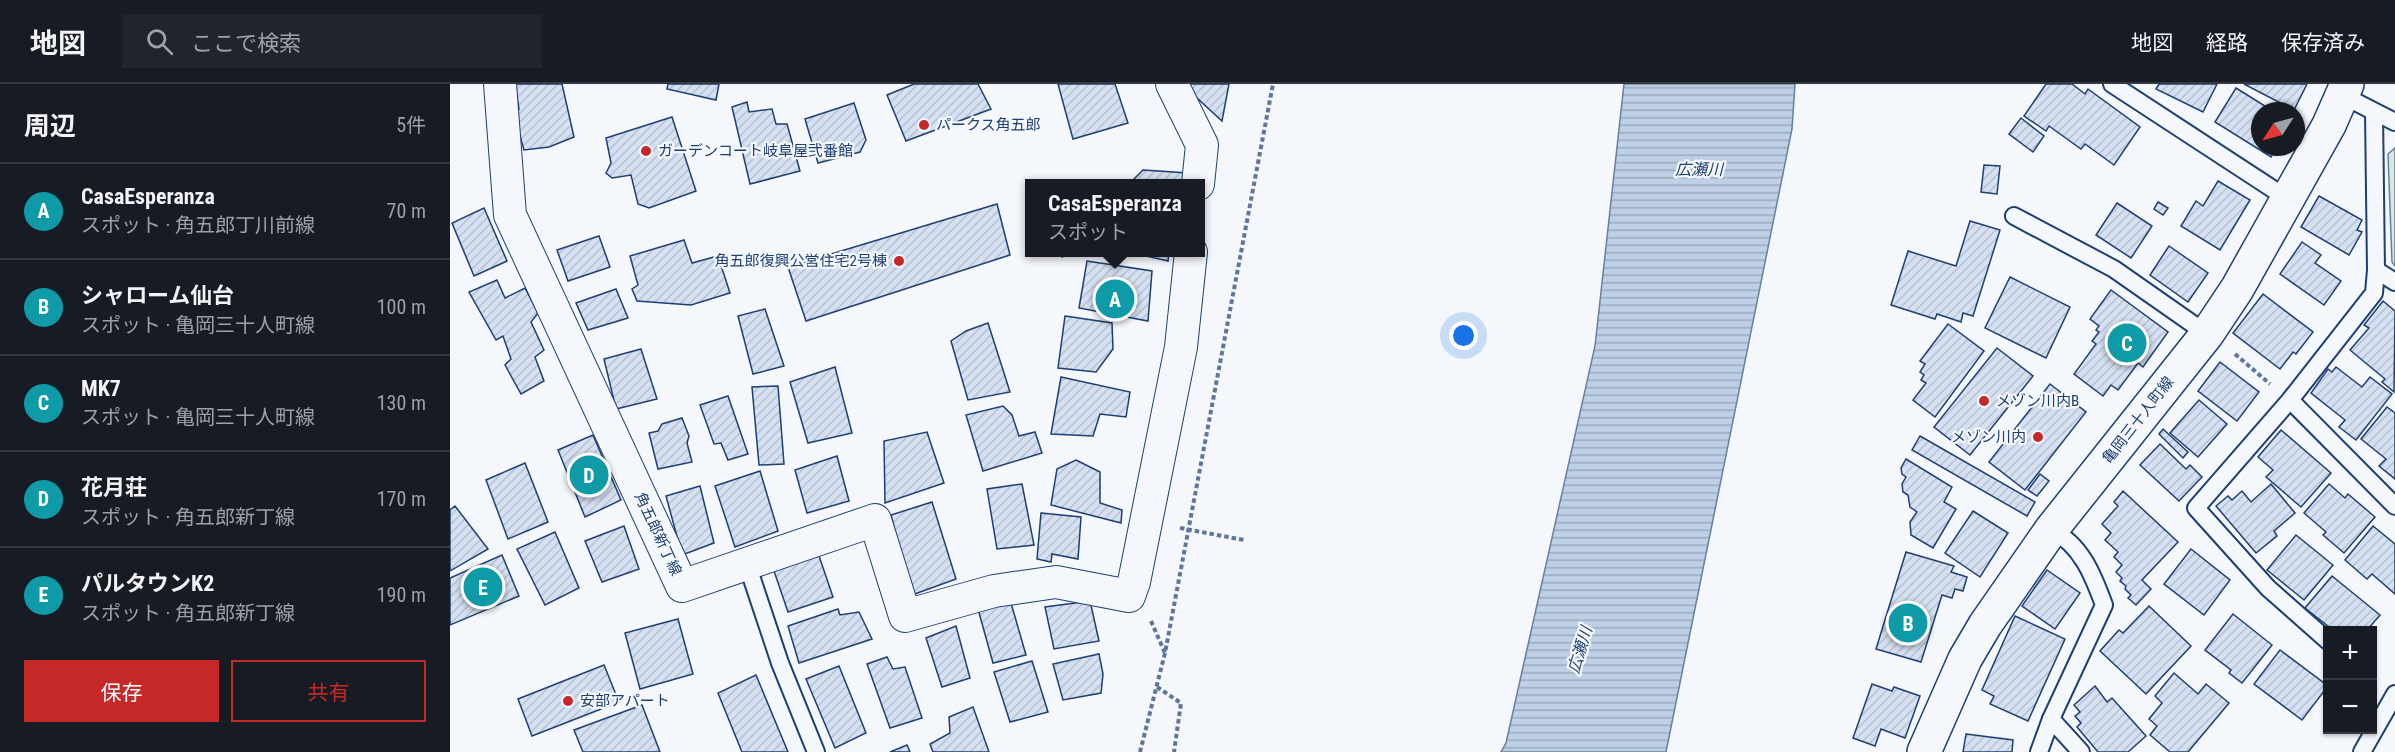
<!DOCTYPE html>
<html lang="ja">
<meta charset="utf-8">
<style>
:root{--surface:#171b24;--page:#20242c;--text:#f1f3f6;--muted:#9ea1a6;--line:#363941;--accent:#c62828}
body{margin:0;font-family:"Roboto Condensed","Noto Sans JP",sans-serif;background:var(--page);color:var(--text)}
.controls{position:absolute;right:18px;bottom:18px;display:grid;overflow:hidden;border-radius:0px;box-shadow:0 2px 4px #0004}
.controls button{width:54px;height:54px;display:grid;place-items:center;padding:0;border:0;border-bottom:2px solid var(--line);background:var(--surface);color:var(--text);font:30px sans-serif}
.compass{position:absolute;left:1801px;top:18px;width:54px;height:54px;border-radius:50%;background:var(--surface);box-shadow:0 2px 4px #0004;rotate:234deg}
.you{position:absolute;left:1014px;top:252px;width:21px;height:21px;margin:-15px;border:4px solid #fff;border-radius:50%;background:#1a73e8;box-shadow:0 0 0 9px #1a73e833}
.badge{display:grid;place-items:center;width:39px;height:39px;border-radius:50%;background:var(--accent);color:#fff;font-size:20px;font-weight:700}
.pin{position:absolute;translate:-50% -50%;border:3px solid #fff;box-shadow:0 2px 6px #0006}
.popup{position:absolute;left:575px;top:95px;width:180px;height:78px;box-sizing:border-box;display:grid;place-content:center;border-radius:0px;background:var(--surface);filter:drop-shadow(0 2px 4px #0005);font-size:20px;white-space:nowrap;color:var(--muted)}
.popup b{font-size:22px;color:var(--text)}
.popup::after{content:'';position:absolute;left:50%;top:100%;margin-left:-12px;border:12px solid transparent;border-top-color:var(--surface)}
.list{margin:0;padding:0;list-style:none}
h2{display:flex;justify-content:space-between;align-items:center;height:78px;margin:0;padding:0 24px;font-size:26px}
h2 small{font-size:20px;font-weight:400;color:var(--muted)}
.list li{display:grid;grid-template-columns:39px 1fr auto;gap:18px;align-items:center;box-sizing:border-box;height:96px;padding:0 24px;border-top:2px solid var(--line)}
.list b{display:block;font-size:22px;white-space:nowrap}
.list p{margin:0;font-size:20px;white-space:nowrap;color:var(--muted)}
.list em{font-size:20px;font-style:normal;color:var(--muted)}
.actions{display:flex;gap:12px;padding:18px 24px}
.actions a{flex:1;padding:14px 0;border:2px solid var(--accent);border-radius:0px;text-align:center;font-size:21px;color:var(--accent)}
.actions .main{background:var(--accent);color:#fff}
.icon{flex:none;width:33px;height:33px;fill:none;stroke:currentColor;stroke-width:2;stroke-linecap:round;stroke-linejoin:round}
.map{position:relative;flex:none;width:1945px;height:668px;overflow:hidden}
header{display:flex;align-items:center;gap:36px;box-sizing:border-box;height:84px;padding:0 30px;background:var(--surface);border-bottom:2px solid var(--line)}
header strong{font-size:28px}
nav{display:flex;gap:33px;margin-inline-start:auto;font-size:21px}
.search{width:420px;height:54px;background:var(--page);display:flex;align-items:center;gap:15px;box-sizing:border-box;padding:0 21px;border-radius:0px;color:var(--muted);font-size:22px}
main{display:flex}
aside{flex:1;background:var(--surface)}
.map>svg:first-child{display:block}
</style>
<header>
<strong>地図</strong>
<div class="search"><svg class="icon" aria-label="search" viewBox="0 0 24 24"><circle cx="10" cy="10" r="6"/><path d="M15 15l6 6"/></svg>ここで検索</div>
<nav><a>地図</a><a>経路</a><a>保存済み</a></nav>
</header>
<main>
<aside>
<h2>周辺<small>5件</small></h2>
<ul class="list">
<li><span class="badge" style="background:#0f9aa8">A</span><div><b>CasaEsperanza</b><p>スポット · 角五郎丁川前線</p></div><em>70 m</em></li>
<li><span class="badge" style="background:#0f9aa8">B</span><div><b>シャローム仙台</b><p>スポット · 亀岡三十人町線</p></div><em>100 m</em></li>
<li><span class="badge" style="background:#0f9aa8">C</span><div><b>MK7</b><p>スポット · 亀岡三十人町線</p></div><em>130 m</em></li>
<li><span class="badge" style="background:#0f9aa8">D</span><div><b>花月荘</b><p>スポット · 角五郎新丁線</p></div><em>170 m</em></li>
<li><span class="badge" style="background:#0f9aa8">E</span><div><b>パルタウンK2</b><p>スポット · 角五郎新丁線</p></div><em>190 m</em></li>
</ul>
<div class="actions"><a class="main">保存</a><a>共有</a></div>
</aside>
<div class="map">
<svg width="1945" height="668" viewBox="0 0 1945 668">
<defs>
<pattern id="park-tufts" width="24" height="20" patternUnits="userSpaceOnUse" patternTransform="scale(1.5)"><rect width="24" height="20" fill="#d7e8df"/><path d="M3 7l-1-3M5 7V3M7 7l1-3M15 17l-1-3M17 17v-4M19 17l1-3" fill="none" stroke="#b8c8c3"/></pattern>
<pattern id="water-rules" width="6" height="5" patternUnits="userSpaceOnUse" patternTransform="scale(1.5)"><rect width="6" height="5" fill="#bed0e5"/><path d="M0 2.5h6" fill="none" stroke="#9aaabe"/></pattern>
<pattern id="building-hatch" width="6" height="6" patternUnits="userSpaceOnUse" patternTransform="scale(1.5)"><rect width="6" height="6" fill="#d5e0f0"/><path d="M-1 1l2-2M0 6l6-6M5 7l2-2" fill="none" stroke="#b6c1d1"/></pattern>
</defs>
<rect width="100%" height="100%" fill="#f4f7fb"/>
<path fill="url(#park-tufts)" stroke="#687fa3" stroke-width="1.5" d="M 1945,64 L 1945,182 L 1942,178 L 1938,70 Z"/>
<path fill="url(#water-rules)" stroke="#687fa3" stroke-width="1.5" d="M 1174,0 L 1345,0 L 1342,45 L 1216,668 L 1051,668 L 1056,659 L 1145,262 Z"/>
<g fill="url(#building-hatch)" stroke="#1d3f73" stroke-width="1.5">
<path d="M 65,0 L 112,0 L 124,53 L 99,63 L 74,66 L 64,31 L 69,25 Z"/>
<path d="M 218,0 L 269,0 L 266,16 L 217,5 Z"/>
<path d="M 464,0 L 528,0 L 541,25 L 456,57 L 437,11 Z"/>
<path d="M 608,0 L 665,0 L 678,39 L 623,55 Z"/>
<path d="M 736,0 L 779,0 L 772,37 L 735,3 Z"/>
<path d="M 1596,0 L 1622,0 L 1635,10 L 1638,5 L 1690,43 L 1664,81 L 1635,60 L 1631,65 L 1599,42 L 1596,47 L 1574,32 Z"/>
<path d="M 1709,0 L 1767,0 L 1753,28 L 1706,5 Z"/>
<path d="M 1794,0 L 1857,0 L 1844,26 Z"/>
<path d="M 1786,4 L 1823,27 L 1810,27 L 1810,63 L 1827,63 L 1821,73 L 1765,38 Z"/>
<path d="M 297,18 L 299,28 L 322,25 L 326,40 L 337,40 L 350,87 L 300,100 L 282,23 Z"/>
<path d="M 404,19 L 416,56 L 410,68 L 368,79 L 355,35 Z"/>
<path d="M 222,33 L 246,107 L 199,124 L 188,120 L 181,91 L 162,94 L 156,89 L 161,79 L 156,54 Z"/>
<path d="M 1571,34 L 1594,52 L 1583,68 L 1559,50 Z"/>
<path d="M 1534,81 L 1550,82 L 1547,110 L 1531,108 Z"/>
<path d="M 693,86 L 738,89 L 736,100 L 679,100 Z"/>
<path d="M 1768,97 L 1800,116 L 1770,166 L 1731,142 L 1746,117 L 1753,122 Z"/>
<path d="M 1869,112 L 1912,136 L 1907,146 L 1912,148 L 1899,171 L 1851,143 Z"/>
<path d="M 1708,118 L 1718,124 L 1713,131 L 1704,125 Z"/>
<path d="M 1667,119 L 1702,142 L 1681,174 L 1646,151 Z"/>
<path d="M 547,120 L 560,171 L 356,237 L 338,183 Z"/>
<path d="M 34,124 L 57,177 L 24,192 L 2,139 Z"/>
<path d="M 1520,137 L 1550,146 L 1523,232 L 1513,229 L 1511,238 L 1487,230 L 1485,235 L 1441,221 L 1458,167 L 1506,182 Z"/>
<path d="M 149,152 L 160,183 L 118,197 L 107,166 Z"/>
<path d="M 234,156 L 242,179 L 268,172 L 280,209 L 241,221 L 187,217 L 182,205 L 188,201 L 180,172 Z"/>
<path d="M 1852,158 L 1871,171 L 1865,179 L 1891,197 L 1874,221 L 1830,190 Z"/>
<path d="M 1719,162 L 1758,189 L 1738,218 L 1700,191 Z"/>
<path d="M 610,168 L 625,168 L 612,173 Z"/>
<path d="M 679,168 L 719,168 L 718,177 Z"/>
<path d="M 637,177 L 702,187 L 698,237 L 629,224 Z"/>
<path d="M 1560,193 L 1620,223 L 1596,274 L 1535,244 Z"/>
<path d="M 47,196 L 55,214 L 75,204 L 88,229 L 81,238 L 94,266 L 85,273 L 94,297 L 71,310 L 55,281 L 61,275 L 53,252 L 46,256 L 19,208 Z"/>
<path d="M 166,205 L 178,234 L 138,246 L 126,219 Z"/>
<path d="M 1661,206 L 1718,248 L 1693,283 L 1688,279 L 1668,306 L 1661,301 L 1653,312 L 1624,290 L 1646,260 L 1642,257 L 1649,248 L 1646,246 L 1649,242 L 1640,235 Z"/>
<path d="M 1813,210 L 1863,248 L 1846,270 L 1843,268 L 1830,285 L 1783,249 Z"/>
<path d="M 1933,217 L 1945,227 L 1944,308 L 1932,298 L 1935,295 L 1900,266 L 1919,244 L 1914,241 Z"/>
<path d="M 315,225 L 334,282 L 303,290 L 288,232 Z"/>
<path d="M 615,232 L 662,239 L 663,265 L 646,288 L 608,284 Z"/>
<path d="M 538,239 L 560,308 L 518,316 L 501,257 L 516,247 Z"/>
<path d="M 1498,240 L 1534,267 L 1485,333 L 1463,316 L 1476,299 L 1471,296 L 1474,291 L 1470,288 L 1475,280 L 1470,277 Z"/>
<path d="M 1547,264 L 1583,292 L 1520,371 L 1484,343 Z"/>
<path d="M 191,265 L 207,315 L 166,325 L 154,275 Z"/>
<path d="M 1770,278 L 1809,308 L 1787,337 L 1748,307 Z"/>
<path d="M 385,283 L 402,349 L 358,359 L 340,298 Z"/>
<path d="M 1886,283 L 1912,303 L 1920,293 L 1942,310 L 1906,356 L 1889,343 L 1895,336 L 1861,309 L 1878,285 L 1882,288 Z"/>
<path d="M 611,293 L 680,308 L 676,333 L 650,330 L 643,352 L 601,350 Z"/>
<path d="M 1600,300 L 1636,328 L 1575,406 L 1539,378 Z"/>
<path d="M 328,302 L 334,380 L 309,381 L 302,303 Z"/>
<path d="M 278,312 L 298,370 L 278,376 L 271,359 L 264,360 L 250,321 Z"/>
<path d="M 1749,316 L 1777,340 L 1748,373 L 1720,349 Z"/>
<path d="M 553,322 L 562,331 L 569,352 L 585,348 L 592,369 L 533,387 L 516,331 Z"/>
<path d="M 1937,323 L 1945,329 L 1945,395 L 1929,382 L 1936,375 L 1911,355 Z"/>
<path d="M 232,334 L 239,352 L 237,359 L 242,378 L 208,385 L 199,349 L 208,347 L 212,340 Z"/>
<path d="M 1713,345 L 1738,368 L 1733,374 L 1709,350 Z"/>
<path d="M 1831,346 L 1881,389 L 1851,423 L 1816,393 L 1823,386 L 1808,373 Z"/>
<path d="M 477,348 L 494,399 L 435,419 L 434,357 Z"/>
<path d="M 143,351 L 171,416 L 135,433 L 108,366 Z"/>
<path d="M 1470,352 L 1585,418 L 1577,432 L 1462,366 Z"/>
<path d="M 1710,360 L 1736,385 L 1740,381 L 1752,393 L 1729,417 L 1690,381 Z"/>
<path d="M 387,372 L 399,417 L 357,429 L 345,386 Z"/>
<path d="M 1456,375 L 1502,403 L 1494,418 L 1506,425 L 1483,464 L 1461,451 L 1460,438 L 1467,428 L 1460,423 L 1458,411 L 1453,408 L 1452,400 L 1456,393 L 1452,390 L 1451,384 Z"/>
<path d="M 626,376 L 650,388 L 650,419 L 672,426 L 671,439 L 601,421 L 607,385 Z"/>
<path d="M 75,379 L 98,438 L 58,455 L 36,396 Z"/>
<path d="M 310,387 L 328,447 L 285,463 L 265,402 Z"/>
<path d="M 1590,390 L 1599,397 L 1587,412 L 1578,406 Z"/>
<path d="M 572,400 L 584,461 L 547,465 L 537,405 Z"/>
<path d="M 1821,400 L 1845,429 L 1824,447 L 1827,452 L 1806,469 L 1766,422 L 1778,412 L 1782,416 L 1792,407 L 1801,418 Z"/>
<path d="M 1879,400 L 1895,414 L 1898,410 L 1925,433 L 1894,469 L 1873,451 L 1876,448 L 1854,429 Z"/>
<path d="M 250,402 L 264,459 L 232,471 L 216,412 Z"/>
<path d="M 1673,407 L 1728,458 L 1692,496 L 1701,505 L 1686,521 L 1678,514 L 1681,511 L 1675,505 L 1676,502 L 1670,497 L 1672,494 L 1666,488 L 1672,481 L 1664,473 L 1668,468 L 1655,456 L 1661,449 L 1652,440 L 1668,422 L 1664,418 Z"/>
<path d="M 482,418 L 506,495 L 462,511 L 441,431 Z"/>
<path d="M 5,422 L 38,465 L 0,487 L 0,426 Z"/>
<path d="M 1523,427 L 1558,449 L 1530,493 L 1495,469 Z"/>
<path d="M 591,429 L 631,433 L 628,475 L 602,470 L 601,478 L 587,475 Z"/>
<path d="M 174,442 L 189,485 L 152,498 L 135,457 Z"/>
<path d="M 1923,442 L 1945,460 L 1945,510 L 1922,490 L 1917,495 L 1895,476 Z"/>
<path d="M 105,448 L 129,504 L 95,521 L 67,465 Z"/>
<path d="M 1846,451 L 1883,481 L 1854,516 L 1817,486 Z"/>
<path d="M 1741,465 L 1780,496 L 1754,531 L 1714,500 Z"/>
<path d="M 1456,468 L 1504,482 L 1501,488 L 1517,493 L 1513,507 L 1505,505 L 1502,514 L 1492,511 L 1471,578 L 1426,565 Z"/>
<path d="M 368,469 L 383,513 L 338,528 L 323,484 Z"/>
<path d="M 52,471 L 69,512 L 0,541 L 0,494 Z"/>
<path d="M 1597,486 L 1630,509 L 1605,545 L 1572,522 Z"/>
<path d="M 1882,492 L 1930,531 L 1917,546 L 1883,546 L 1855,524 Z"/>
<path d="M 640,517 L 649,557 L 604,565 L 595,523 Z"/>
<path d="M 561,519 L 576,571 L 543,579 L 528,525 Z"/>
<path d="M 1699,522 L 1741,562 L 1696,610 L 1650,567 L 1669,546 L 1673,549 Z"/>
<path d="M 388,525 L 390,531 L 409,528 L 422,555 L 349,579 L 338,542 Z"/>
<path d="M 1783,530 L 1822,561 L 1792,599 L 1779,589 L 1781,586 L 1755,566 Z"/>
<path d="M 1565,532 L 1615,555 L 1578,637 L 1540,620 L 1544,612 L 1532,606 Z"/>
<path d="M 228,535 L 243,590 L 190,605 L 175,549 Z"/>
<path d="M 506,542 L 520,594 L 492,603 L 476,554 Z"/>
<path d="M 1830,566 L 1878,602 L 1852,636 L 1804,600 Z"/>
<path d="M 649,570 L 653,590 L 651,609 L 613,616 L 603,580 Z"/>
<path d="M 437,573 L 443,585 L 455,583 L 472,634 L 440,644 L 417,580 Z"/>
<path d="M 582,577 L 598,628 L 560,638 L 544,588 Z"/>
<path d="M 154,581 L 169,618 L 82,652 L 68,615 Z"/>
<path d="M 389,582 L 416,649 L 385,664 L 356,595 Z"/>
<path d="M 1724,589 L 1748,610 L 1756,600 L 1779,619 L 1738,668 L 1720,668 L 1700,651 L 1707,642 L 1699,635 L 1712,619 L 1705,612 Z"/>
<path d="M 306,591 L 338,668 L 292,668 L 268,609 Z"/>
<path d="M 1422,600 L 1442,607 L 1444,603 L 1470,612 L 1455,654 L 1431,645 L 1425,662 L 1403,654 Z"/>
<path d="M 1645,602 L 1657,618 L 1662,614 L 1696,652 L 1678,668 L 1648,668 L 1627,643 L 1631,639 L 1625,632 L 1630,628 L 1624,621 Z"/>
<path d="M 192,621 L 210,668 L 133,668 L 124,646 Z"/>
<path d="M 523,623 L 539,668 L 483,668 L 480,660 L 500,649 L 499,633 Z"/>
<path d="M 1516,650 L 1563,656 L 1562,668 L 1513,668 Z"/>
<path d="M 457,661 L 460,668 L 440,668 Z"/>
</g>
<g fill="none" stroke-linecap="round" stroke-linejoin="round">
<defs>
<g id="lane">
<path d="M 1662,0 L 1838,115"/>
<path d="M 1892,11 L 1945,38"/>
<path d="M 1564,132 L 1664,185 L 1757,250"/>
<path d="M 1926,186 L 1945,198"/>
<path d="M 1840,316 L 1945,422"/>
<path d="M 1601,446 C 1631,460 1643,491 1654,521 L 1601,635 L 1631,668"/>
<path d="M 297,480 L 330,579 L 366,668"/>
<path d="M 1878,557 L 1818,504 L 1746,424 L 1840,316 L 1924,209 L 1926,186 L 1924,28"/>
<path d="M 1589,668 L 1601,635"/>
<path d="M 1912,668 L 1945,610"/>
</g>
<g id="street">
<path d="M 50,0 L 60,131 L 232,502 L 425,436 L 455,532 L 544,507 L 606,498 L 679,512 L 684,498 L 731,263 L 741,168"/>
<path d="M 722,0 L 752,61 L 748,100"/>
</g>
<path id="secondary" d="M 1474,668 L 1515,575 L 1535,541 L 1601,446 L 1757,250 L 1787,205 L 1879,41 L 1897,0"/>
</defs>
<use href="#lane" stroke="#1d3f73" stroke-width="20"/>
<use href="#street" stroke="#1d3f73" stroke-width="34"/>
<use href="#secondary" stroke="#1d3f73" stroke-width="36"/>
<g stroke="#5e769c" stroke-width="4" stroke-dasharray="4.5 3" stroke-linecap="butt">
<path d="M 1785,270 L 1820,300"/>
<path d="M 730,444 L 794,456"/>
<path d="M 701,537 L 715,569"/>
<path d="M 707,603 L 731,619 L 724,668"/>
<path d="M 690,668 L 715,569 L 823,0"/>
</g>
<use href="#lane" stroke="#f4f7fb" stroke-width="16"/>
<use href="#street" stroke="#f4f7fb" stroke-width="32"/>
<use href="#secondary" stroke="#f4f7fb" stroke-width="33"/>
</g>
<g fill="#c62828" stroke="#f4f7fb" stroke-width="2">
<circle cx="474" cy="41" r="6"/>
<circle cx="196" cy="67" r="6"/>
<circle cx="449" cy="177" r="6"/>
<circle cx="1534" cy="317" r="6"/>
<circle cx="1588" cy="353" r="6"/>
<circle cx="118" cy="617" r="6"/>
</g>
<g text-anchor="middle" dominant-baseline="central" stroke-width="4.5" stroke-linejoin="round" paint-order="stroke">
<g font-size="15" fill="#1d3f73" stroke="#f4f7fb" text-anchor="start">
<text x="486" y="41">パークス角五郎</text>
<text x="208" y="67">ガーデンコート岐阜屋弐番館</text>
<text x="437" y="177" text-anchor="end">角五郎復興公営住宅2号棟</text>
<text x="1546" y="317">メゾン川内B</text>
<text x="1576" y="353" text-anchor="end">メゾン川内</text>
<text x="130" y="617">安部アパート</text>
</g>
<g font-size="15" fill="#1d3f73" stroke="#f4f7fb">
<text transform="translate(1688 336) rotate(-52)">亀岡三十人町線</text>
<text transform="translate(208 450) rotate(65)">角五郎新丁線</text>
</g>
<g font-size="16" font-style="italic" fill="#1d3f73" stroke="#f4f7fb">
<text x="1249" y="85">広瀬川</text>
<text transform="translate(1130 566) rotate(-73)">広瀬川</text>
</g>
</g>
</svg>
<div class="controls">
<button>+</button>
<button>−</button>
</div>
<svg class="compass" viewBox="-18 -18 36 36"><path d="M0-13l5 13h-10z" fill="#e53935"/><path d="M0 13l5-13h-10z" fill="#9ea1a6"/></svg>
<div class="you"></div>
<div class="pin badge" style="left:665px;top:215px;background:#0f9aa8">A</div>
<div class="popup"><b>CasaEsperanza</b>スポット</div>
<div class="pin badge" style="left:1458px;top:539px;background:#0f9aa8">B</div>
<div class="pin badge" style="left:1677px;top:259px;background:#0f9aa8">C</div>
<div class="pin badge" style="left:139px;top:391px;background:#0f9aa8">D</div>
<div class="pin badge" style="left:33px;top:503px;background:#0f9aa8">E</div>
</div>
</main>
